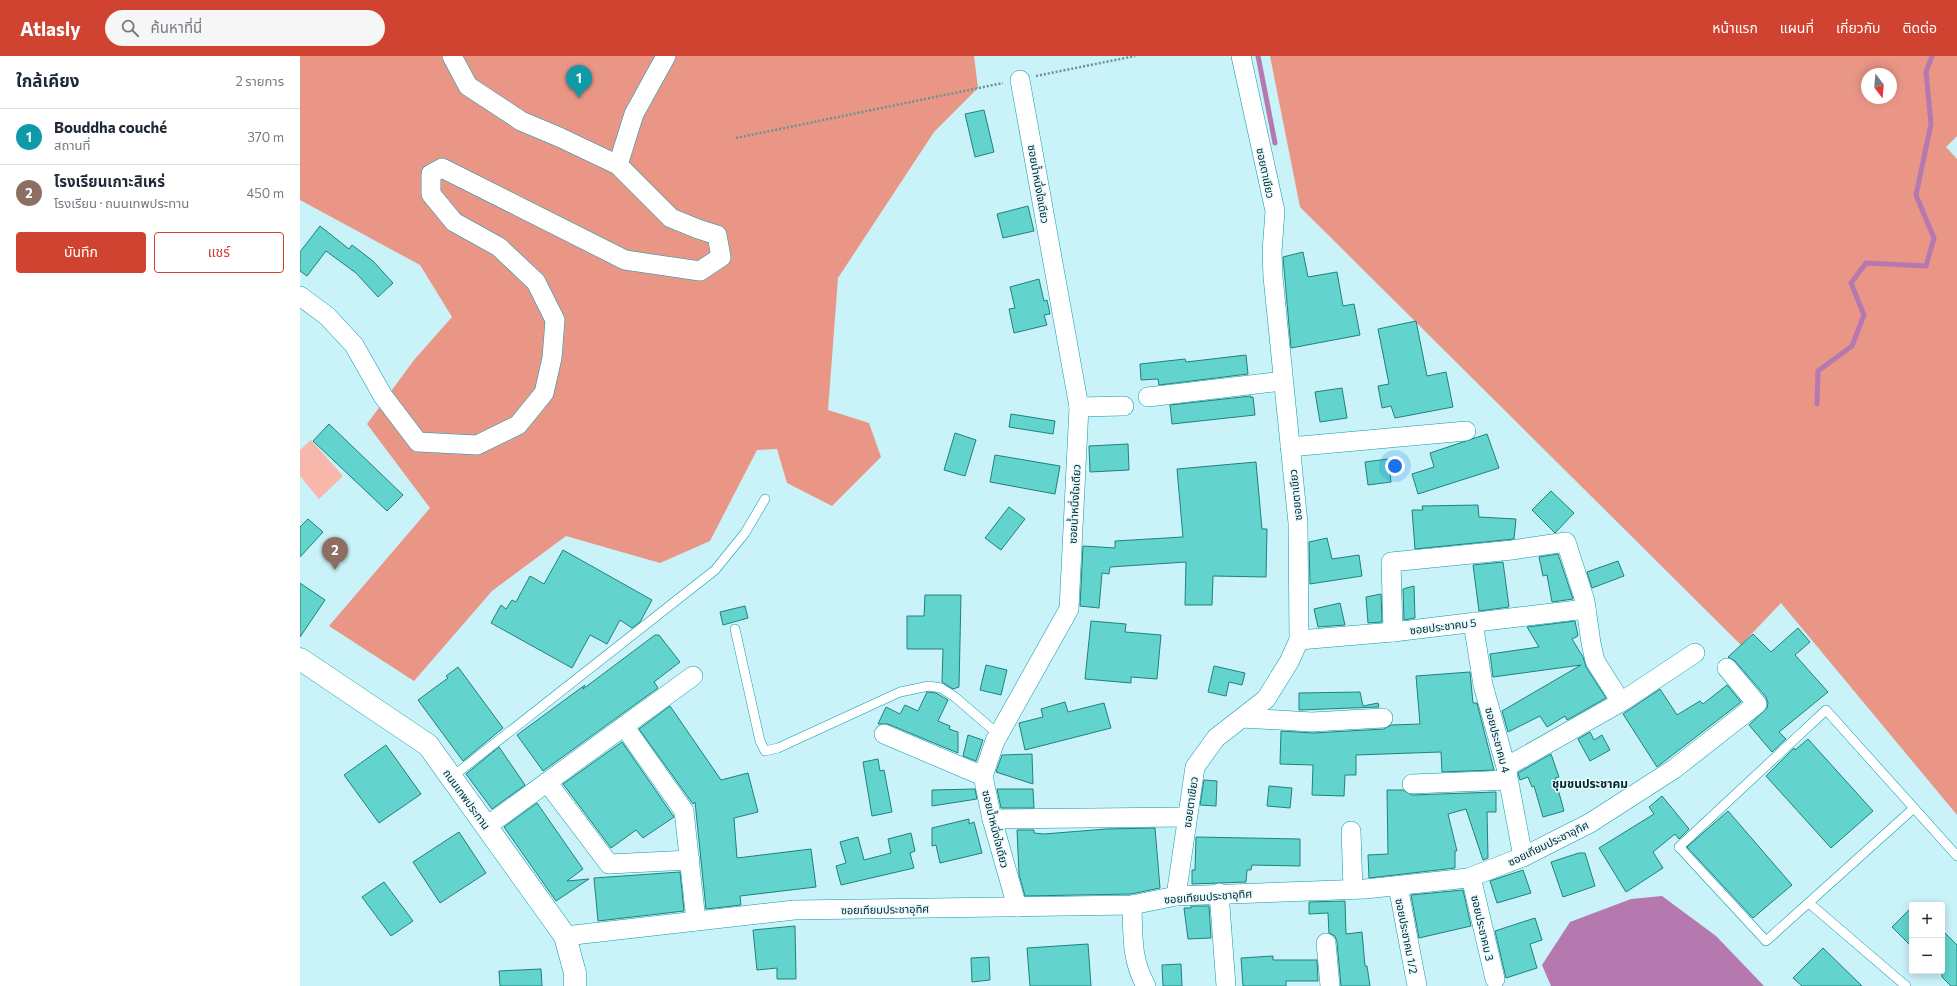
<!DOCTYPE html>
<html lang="th">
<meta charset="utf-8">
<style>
:root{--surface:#fff;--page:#f6f6f7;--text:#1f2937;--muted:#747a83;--line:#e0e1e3;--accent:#d04331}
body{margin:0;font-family:Commissioner,"Noto Sans Thai",sans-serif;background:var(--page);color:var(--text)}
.controls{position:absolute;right:12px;bottom:12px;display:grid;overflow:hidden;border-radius:4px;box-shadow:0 2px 10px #0003}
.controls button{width:36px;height:36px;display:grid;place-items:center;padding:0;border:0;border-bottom:1px solid var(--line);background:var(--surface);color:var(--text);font:20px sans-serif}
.compass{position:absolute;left:1561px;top:12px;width:36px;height:36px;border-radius:50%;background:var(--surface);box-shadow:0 2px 10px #0003;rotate:164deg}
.you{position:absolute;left:1095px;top:410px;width:14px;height:14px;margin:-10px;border:3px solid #fff;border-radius:50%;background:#1a73e8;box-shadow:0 0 0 6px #1a73e833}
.badge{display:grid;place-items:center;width:26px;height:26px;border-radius:50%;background:var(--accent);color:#fff;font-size:13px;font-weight:700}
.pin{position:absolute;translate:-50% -33px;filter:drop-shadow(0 1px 2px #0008)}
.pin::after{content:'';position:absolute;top:21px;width:14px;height:12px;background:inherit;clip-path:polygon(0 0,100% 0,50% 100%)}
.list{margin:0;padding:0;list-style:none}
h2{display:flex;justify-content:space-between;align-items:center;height:52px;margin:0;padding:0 16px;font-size:17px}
h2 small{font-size:13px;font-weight:400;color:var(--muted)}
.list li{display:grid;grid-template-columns:26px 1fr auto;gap:12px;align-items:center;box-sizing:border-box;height:56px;padding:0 16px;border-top:1px solid var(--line)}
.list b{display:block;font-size:15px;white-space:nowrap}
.list p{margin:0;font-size:13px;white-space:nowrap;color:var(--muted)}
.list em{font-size:13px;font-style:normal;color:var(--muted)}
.actions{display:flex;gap:8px;padding:12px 16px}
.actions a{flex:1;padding:9px 0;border:1px solid var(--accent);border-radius:4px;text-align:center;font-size:14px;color:var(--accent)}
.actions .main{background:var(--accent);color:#fff}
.icon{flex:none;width:22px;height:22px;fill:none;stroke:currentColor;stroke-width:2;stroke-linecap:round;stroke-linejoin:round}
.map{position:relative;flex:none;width:1657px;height:930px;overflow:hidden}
header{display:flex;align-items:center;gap:24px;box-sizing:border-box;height:56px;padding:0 20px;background:var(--accent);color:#fff}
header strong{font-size:19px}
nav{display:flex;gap:22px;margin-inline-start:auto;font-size:14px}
.search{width:280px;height:36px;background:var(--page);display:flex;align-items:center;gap:10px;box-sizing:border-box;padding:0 14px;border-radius:22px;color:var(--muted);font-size:15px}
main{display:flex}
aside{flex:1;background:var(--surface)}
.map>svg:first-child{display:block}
</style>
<header>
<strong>Atlasly</strong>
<div class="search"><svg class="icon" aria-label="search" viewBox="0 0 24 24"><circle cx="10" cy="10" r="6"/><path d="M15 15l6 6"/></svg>ค้นหาที่นี่</div>
<nav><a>หน้าแรก</a><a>แผนที่</a><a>เกี่ยวกับ</a><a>ติดต่อ</a></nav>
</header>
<main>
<aside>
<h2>ใกล้เคียง<small>2 รายการ</small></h2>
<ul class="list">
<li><span class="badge" style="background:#0f9aa8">1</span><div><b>Bouddha couché</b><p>สถานที่</p></div><em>370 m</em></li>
<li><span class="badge" style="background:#8d6e63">2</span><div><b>โรงเรียนเกาะสิเหร่</b><p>โรงเรียน · ถนนเทพประทาน</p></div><em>450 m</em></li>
</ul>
<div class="actions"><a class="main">บันทึก</a><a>แชร์</a></div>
</aside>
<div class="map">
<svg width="1657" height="930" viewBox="0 0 1657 930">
<rect width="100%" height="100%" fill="#c9f2f9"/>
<path fill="#f8b7ab" d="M 11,384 L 43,420 L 19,443 L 0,420 L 0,394 Z"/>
<g fill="#e99687" fill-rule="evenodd">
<path d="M 0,0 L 674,0 L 678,32 L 634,76 L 538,222 L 528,354 L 569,367 L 581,401 L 532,450 L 487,427 L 477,393 L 457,394 L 410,485 L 360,507 L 266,480 L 192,535 L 114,625 L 29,570 L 130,452 L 67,368 L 114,304 L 152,261 L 120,209 L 0,144 Z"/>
<path d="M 970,0 L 1657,0 L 1657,80 L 1646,91 L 1657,103 L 1657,759 L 1481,547 L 1441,589 L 1000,151 ZM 1567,18 L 1591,18 L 1591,42 L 1567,42 Z"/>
</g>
<path fill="#b579af" d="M 1362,840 L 1416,880 L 1464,930 L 1251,930 L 1242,909 L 1270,866 L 1331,843 Z"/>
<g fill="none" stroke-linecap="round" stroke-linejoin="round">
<g stroke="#b579af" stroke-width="5">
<path d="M 958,0 L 975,87"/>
<path d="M 1517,348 L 1518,315 L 1552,290 L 1564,259 L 1551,227 L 1566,207 L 1626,210 L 1634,182 L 1616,139 L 1631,68 L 1626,16 L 1632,0"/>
</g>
</g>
<g fill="#62d3cd" stroke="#20827d">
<path d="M 684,54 L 694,96 L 675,101 L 665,58 Z"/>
<path d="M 728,150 L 734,175 L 703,182 L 697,158 Z"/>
<path d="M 20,170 L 49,193 L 52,189 L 73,205 L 93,227 L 78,241 L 56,217 L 26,195 L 7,220 L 0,215 L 0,196 Z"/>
<path d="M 1003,196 L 1008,221 L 1037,216 L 1043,250 L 1054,248 L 1060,279 L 991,292 L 983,201 Z"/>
<path d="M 739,223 L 744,245 L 747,244 L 750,258 L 744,259 L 747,269 L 714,277 L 709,253 L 715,252 L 710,231 Z"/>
<path d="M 1116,265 L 1127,320 L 1146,316 L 1153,351 L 1095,362 L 1091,350 L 1082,352 L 1078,330 L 1089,328 L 1078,273 Z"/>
<path d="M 946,299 L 948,318 L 859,329 L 858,323 L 841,324 L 840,308 L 885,303 L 886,306 Z"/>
<path d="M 1042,332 L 1047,362 L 1020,366 L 1015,336 Z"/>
<path d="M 951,340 L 951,342 L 953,341 L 955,359 L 872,368 L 870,349 Z"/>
<path d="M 711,358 L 755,365 L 753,378 L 709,371 Z"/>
<path d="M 29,368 L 103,439 L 87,455 L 13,385 Z"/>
<path d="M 655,377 L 676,384 L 665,420 L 644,414 Z"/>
<path d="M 1187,378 L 1199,412 L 1118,438 L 1112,418 L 1134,411 L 1130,397 Z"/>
<path d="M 828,388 L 829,414 L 790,416 L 789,390 Z"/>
<path d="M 695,399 L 760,410 L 755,438 L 690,426 Z"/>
<path d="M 1088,403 L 1091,426 L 1068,429 L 1065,406 Z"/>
<path d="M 956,406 L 962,473 L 967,473 L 966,521 L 913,520 L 912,549 L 885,549 L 886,506 L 810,511 L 809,518 L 802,517 L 799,552 L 780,550 L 783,490 L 815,492 L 815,485 L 883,481 L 877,413 Z"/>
<path d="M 1251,435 L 1274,457 L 1255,477 L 1232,454 Z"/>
<path d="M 1178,449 L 1179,461 L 1216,463 L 1214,483 L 1115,493 L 1112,454 L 1123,454 L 1122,450 Z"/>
<path d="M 709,451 L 725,463 L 701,494 L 685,482 Z"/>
<path d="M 8,463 L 23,476 L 0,501 L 0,471 Z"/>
<path d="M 1027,482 L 1032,503 L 1059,499 L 1062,520 L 1010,528 L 1009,486 Z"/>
<path d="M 263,494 L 352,544 L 340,566 L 332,572 L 320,564 L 307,588 L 290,579 L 272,612 L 191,567 L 201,549 L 206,553 L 212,544 L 216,546 L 230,520 L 244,528 Z"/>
<path d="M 1258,498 L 1273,543 L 1252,546 L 1247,519 L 1243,520 L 1239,501 Z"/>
<path d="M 1318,505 L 1324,520 L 1292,532 L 1287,516 Z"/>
<path d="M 1203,506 L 1209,551 L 1179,555 L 1173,509 Z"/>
<path d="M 0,527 L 25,544 L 0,581 Z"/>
<path d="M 1114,530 L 1115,562 L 1104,564 L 1103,533 Z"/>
<path d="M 1081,538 L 1082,566 L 1068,567 L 1066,541 Z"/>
<path d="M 625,539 L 661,539 L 659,631 L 653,633 L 642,626 L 643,593 L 607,593 L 607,560 L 624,560 Z"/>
<path d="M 1040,547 L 1045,569 L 1018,571 L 1014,553 Z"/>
<path d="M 445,550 L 448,562 L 423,569 L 420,556 Z"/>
<path d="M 791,565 L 826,568 L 825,576 L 861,579 L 857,623 L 831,621 L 831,627 L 785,623 Z"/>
<path d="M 1275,565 L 1278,580 L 1272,583 L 1283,601 L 1286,611 L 1306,642 L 1267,664 L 1265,660 L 1247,671 L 1240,660 L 1208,676 L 1202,655 L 1281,609 L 1193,621 L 1190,598 L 1239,591 L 1227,571 Z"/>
<path d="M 1498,572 L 1510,586 L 1495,599 L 1528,636 L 1479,676 L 1486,683 L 1472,696 L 1449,669 L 1467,652 L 1468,647 L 1466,641 L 1435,605 L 1428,601 L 1453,578 L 1471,596 Z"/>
<path d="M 355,579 L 359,579 L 380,606 L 354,626 L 358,632 L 243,715 L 217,679 L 285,629 L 283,633 Z"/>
<path d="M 686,609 L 707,614 L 701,639 L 680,634 Z"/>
<path d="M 914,610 L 945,617 L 942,629 L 929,626 L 926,640 L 908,636 Z"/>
<path d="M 158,611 L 203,672 L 163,705 L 118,644 L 148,622 L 146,620 Z"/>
<path d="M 1170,616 L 1173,647 L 1177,647 L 1194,714 L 1142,716 L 1141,696 L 1056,699 L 1056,719 L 1045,719 L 1044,740 L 1012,739 L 1013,709 L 980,708 L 981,675 L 1013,677 L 1084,673 L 1091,669 L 1120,668 L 1116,620 Z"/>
<path d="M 1427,629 L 1441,646 L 1357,711 L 1323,658 L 1360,633 L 1377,659 L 1400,645 L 1403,648 Z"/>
<path d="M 627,636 L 636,637 L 648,644 L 638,665 L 650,670 L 649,673 L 658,676 L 658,697 L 588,668 L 578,668 L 586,651 L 600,658 L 605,649 L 618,655 Z"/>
<path d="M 1060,636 L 1063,650 L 1078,647 L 1079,651 L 999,654 L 999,637 Z"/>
<path d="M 765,646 L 768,656 L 804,647 L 811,672 L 725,694 L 719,667 L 743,661 L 741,653 Z"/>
<path d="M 370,650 L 421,724 L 448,717 L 458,756 L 434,762 L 437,802 L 511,793 L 516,831 L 440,840 L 441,849 L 406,853 L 395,746 L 393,748 L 339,673 Z"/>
<path d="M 1290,676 L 1294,684 L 1302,679 L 1310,694 L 1290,705 L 1278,683 Z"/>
<path d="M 668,679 L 683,684 L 676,705 L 663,700 Z"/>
<path d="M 1508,683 L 1573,755 L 1531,792 L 1466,720 L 1494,692 L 1495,694 Z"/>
<path d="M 322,686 L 374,761 L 343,782 L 336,774 L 311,792 L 263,728 Z"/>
<path d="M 86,689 L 121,738 L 79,767 L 44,719 Z"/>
<path d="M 199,691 L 225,729 L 192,753 L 166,718 Z"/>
<path d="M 732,698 L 733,728 L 696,716 L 702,699 Z"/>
<path d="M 1251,698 L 1259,721 L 1255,722 L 1264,755 L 1243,761 L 1234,730 L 1232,731 L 1228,721 L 1220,724 L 1218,717 Z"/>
<path d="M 578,703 L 580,715 L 584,714 L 592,756 L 572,760 L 563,706 Z"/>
<path d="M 904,724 L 917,725 L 916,750 L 900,749 Z"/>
<path d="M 969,730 L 992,732 L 990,752 L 967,750 Z"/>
<path d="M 675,733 L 677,743 L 632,750 L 632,734 Z"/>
<path d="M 697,733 L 733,733 L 734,752 L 701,752 Z"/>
<path d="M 1087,734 L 1103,734 L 1112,739 L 1196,736 L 1196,756 L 1187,756 L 1188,802 L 1183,804 L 1166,753 L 1148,758 L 1157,795 L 1155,795 L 1155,812 L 1069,822 L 1068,799 L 1088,798 Z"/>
<path d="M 1362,740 L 1389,773 L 1379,783 L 1375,778 L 1353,796 L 1363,812 L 1326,836 L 1299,792 L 1354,758 L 1349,751 Z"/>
<path d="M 237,747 L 283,813 L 267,825 L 289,823 L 256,845 L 204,771 Z"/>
<path d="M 1428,755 L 1492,829 L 1453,862 L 1387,791 Z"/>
<path d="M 669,763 L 669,768 L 674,766 L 682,797 L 640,807 L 636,789 L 632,790 L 632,772 Z"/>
<path d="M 855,772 L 860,832 L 831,838 L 725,840 L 719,818 L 717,774 L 734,774 L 734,777 L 744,778 L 806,773 Z"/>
<path d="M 159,776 L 186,817 L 140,847 L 113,806 Z"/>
<path d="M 611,777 L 615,795 L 610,797 L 614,812 L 541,829 L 536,810 L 546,807 L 540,786 L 558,781 L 564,804 L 591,797 L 588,783 Z"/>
<path d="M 896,781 L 1000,783 L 1000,810 L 952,809 L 951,814 L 947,814 L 946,826 L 892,828 L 892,814 L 895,814 Z"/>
<path d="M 1279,797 L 1285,797 L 1295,830 L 1263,841 L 1251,806 Z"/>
<path d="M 1223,814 L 1231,837 L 1197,847 L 1190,825 Z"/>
<path d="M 380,816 L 384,855 L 298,865 L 294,822 Z"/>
<path d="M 84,826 L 113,865 L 91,880 L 62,841 Z"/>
<path d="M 1163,834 L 1171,870 L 1119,882 L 1111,839 Z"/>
<path d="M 1045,845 L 1046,878 L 1062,876 L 1065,910 L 1067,910 L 1070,930 L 1041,930 L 1037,886 L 1035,880 L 1029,877 L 1028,857 L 1009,858 L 1009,846 Z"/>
<path d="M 891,850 L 909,850 L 911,882 L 888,883 L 884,852 L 891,852 Z"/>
<path d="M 1612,851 L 1612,891 L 1592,871 Z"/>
<path d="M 1235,862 L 1242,884 L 1230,888 L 1237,912 L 1206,922 L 1195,875 Z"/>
<path d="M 495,870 L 496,923 L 477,923 L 477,912 L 457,914 L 453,874 Z"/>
<path d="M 1642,874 L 1657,889 L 1657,930 L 1651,930 L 1642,921 Z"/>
<path d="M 788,888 L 791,930 L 730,930 L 727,892 Z"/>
<path d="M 1523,892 L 1562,930 L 1502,930 L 1493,922 Z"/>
<path d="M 973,900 L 973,904 L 1017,904 L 1018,925 L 986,925 L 986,930 L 943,930 L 941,902 Z"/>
<path d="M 689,901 L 690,924 L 672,926 L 671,902 Z"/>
<path d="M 881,908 L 882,930 L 863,930 L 862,909 Z"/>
<path d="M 241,913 L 242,930 L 200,930 L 199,915 Z"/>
</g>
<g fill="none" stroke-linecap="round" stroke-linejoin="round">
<defs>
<g id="service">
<path d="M 435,573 L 460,685 L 465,695 L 478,692 L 600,636 L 629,630 L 641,632 L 655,641 L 699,679"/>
<path d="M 152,721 L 415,514 L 445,477 L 465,443"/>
<path d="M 1614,752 L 1466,885 L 1379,791 L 1526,654 L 1657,800"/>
<path d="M 1509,847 L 1606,930"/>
</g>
<g id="minor">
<path d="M 318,109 L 334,58 L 366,0"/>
<path d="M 0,240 L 27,260 L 54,289 L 83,340 L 118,386 L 177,389 L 218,369 L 244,337 L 252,302 L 255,264 L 236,226 L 199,191 L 154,166 L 131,138 L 131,118 L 142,112 L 325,204 L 400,215 L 421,201 L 417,179 L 398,173 L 371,162 L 318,109 L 259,81 L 221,65 L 168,30 L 152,0"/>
<path d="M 848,341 L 983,325"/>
<path d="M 779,351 L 824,350"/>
<path d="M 990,391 L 1166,375"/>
<path d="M 1173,566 L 1183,629 L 1206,711 L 1223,801"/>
<path d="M 1093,576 L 1091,506 L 1212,494 L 1266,486 L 1285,545 L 1291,587 L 1295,605 L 1321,646"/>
<path d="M 999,584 L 1093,576 L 1286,553"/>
<path d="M 942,662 L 1012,666 L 1083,662"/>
<path d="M 324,670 L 384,755 L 396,865"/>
<path d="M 584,678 L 683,720"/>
<path d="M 1206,711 L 1321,646 L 1395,597"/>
<path d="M 247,726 L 309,808 L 390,804"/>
<path d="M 1112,728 L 1208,724"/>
<path d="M 692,763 L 887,761"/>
<path d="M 187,770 L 393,620"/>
<path d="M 1051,775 L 1053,833"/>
<path d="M 1171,821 L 1195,923"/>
<path d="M 1098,830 L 1117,930"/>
<path d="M 919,837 L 926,930"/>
<path d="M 876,840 L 895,711 L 916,682 L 966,643 L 989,606 L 999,584 L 998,467 L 973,221 L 972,196 L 975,155 L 941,0"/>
<path d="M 832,849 C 833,880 831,903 846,930"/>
<path d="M 717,851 L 692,763 L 683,720 L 695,685 L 769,553 L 779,351 L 720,24"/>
<path d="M 265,880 L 494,854 L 832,849 L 876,840 L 1065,833 L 1168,822 L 1223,801 L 1290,767 L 1374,713 L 1457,648 L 1427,612"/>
<path d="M 1026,887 L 1030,930"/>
</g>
<path id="tertiary" d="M 0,603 L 128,689 L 265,880 L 275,917 L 275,930"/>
</defs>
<use href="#service" stroke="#0c9bae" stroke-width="10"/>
<use href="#minor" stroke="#0c9bae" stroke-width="20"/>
<use href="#tertiary" stroke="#0c9bae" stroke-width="23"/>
<g stroke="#6a9198" stroke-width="2.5" stroke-dasharray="2 2" stroke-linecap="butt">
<path d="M 736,20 L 835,0"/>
<path d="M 436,82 L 703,27"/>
</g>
<use href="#service" stroke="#fff" stroke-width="9"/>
<use href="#minor" stroke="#fff" stroke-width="19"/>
<use href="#tertiary" stroke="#fff" stroke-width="22"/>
</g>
<g text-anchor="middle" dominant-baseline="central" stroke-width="3" stroke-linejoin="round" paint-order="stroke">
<g font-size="11" fill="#00252b" stroke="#e7fbff">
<text transform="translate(966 117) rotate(78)">ซอยตาเขียว</text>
<text transform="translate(739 128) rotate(80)">ซอยน้ำหนึ่งใจเดียว</text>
<text transform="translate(995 439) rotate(-96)">ซอยตาเขียว</text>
<text transform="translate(774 448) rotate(-87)">ซอยน้ำหนึ่งใจเดียว</text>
<text transform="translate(1143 570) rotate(-7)">ซอยประชาคม 5</text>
<text transform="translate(1198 684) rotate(75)">ซอยประชาคม 4</text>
<text transform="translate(167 743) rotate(54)">ถนนเทพประทาน</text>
<text transform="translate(890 746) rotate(-82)">ซอยตาเขียว</text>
<text transform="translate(696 773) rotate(76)">ซอยน้ำหนึ่งใจเดียว</text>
<text transform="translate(1248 787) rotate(-26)">ซอยเทียมประชาอุทิศ</text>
<text transform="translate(908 840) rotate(-4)">ซอยเทียมประชาอุทิศ</text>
<text transform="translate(585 853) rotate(-1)">ซอยเทียมประชาอุทิศ</text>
<text transform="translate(1183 872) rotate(77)">ซอยประชาคม 3</text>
<text transform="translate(1107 880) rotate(79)">ซอยประชาคม 1/2</text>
</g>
<g font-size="12" font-weight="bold" fill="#00252b" stroke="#e7fbff">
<text x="1290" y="727">ชุมชนประชาคม</text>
</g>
</g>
</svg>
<div class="controls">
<button>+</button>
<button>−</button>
</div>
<svg class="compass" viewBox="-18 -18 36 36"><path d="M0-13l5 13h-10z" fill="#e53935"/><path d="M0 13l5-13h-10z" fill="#747a83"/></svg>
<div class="you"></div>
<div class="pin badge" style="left:279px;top:42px;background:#0f9aa8">1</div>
<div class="pin badge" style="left:35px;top:514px;background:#8d6e63">2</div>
</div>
</main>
